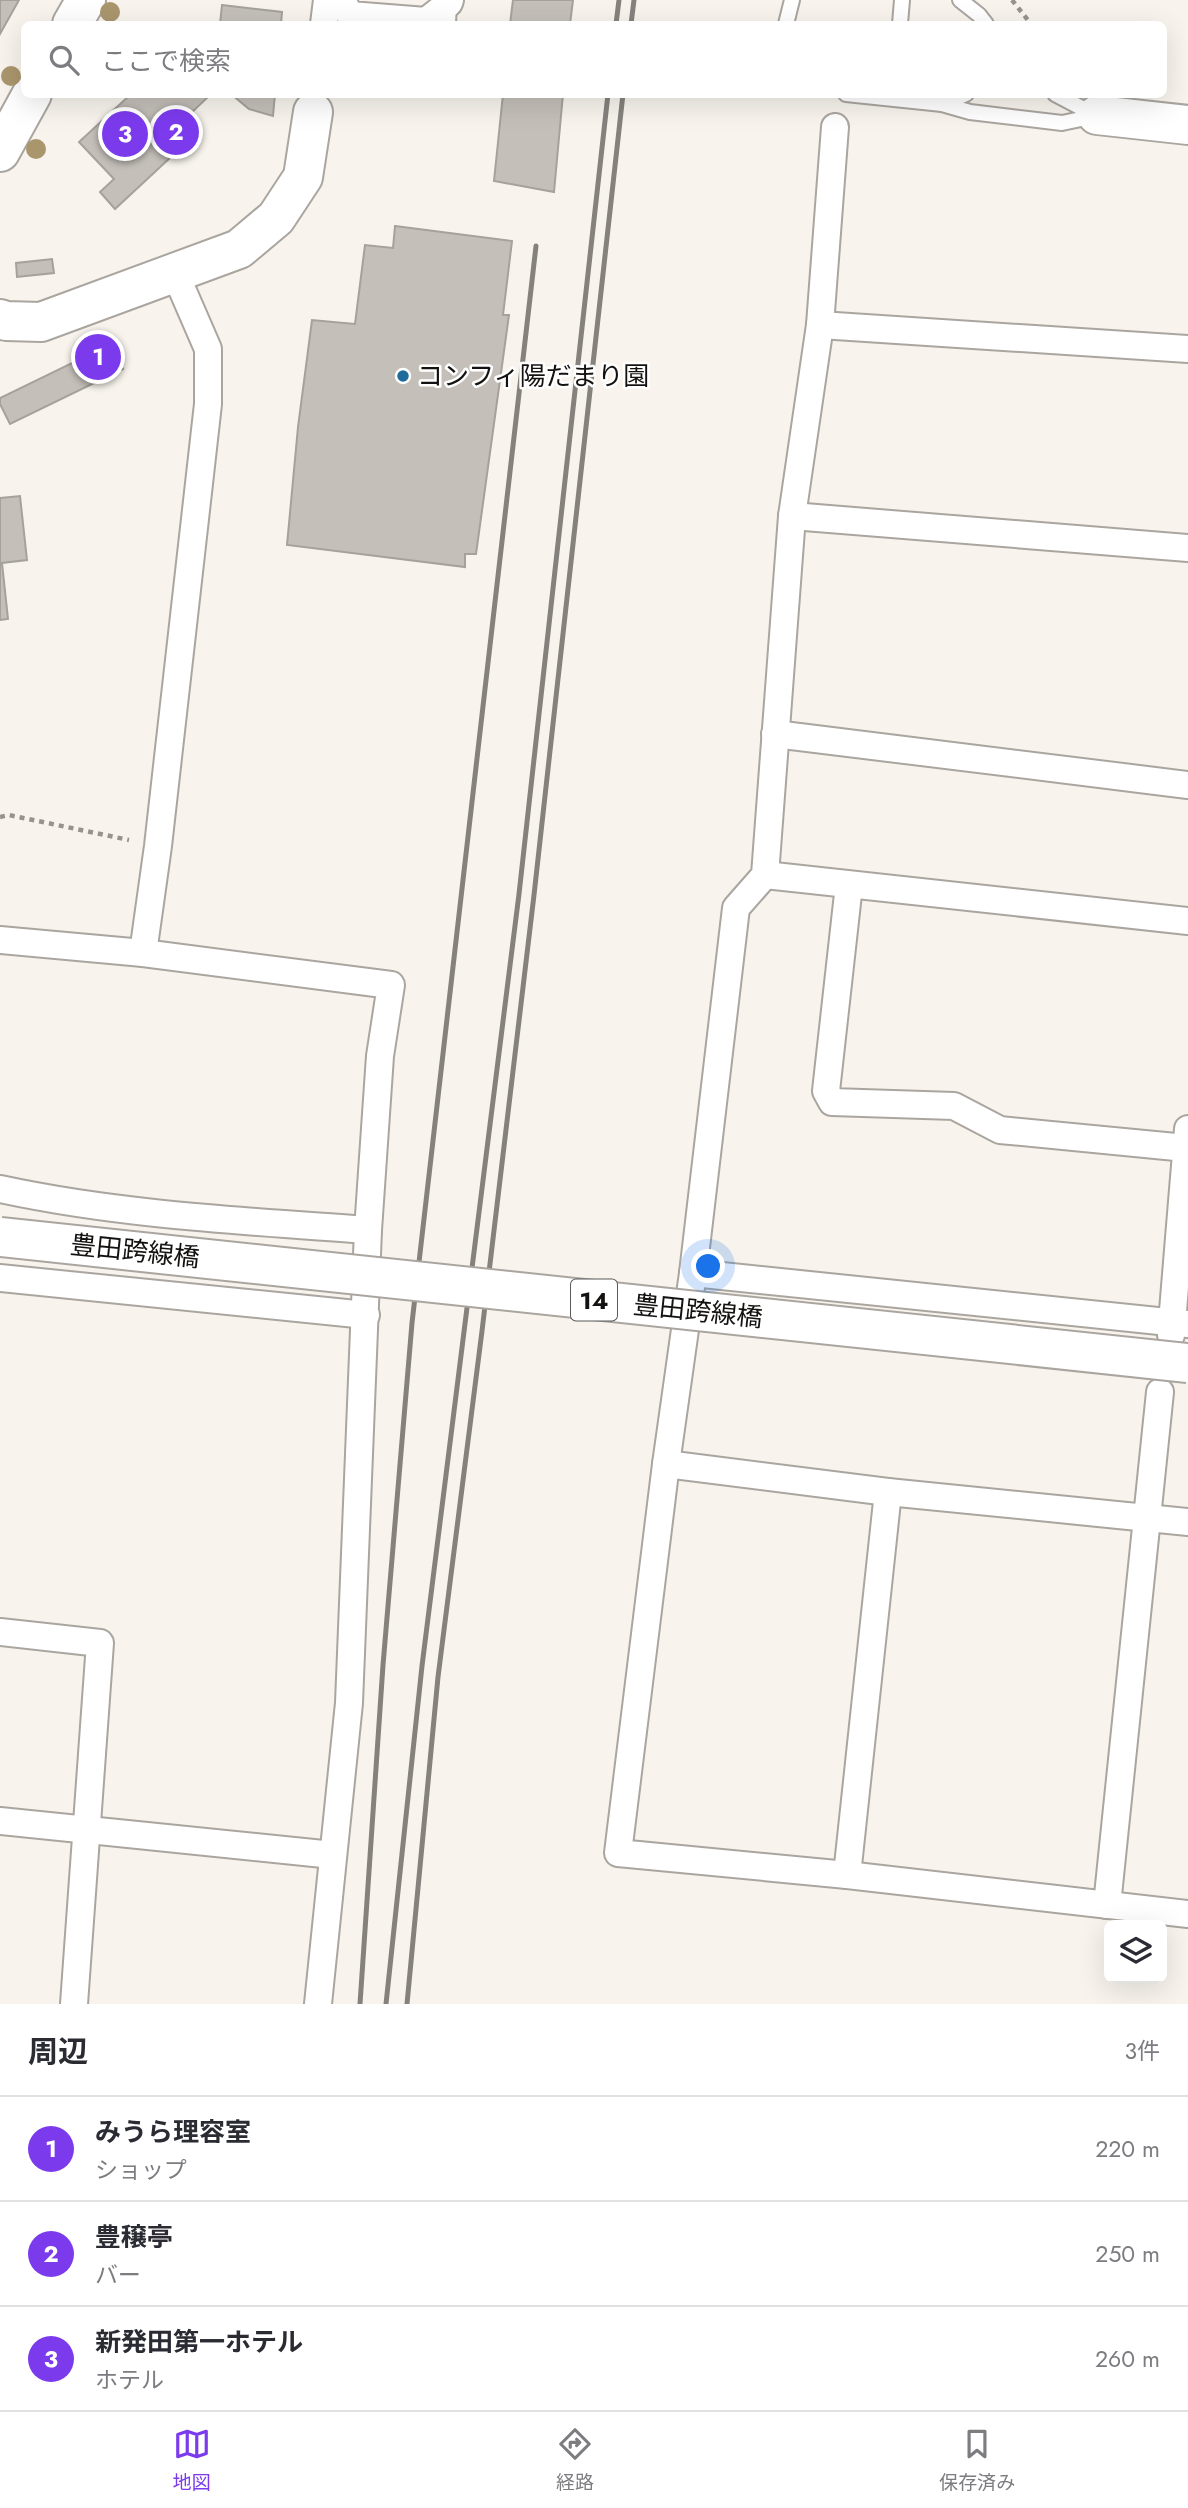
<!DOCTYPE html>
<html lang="ja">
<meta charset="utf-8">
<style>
:root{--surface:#fff;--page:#f2f2f3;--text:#2b2b33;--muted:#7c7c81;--line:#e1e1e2;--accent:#7c3aed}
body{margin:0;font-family:Jost,"Noto Sans JP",sans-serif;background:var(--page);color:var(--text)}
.controls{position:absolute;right:21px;bottom:21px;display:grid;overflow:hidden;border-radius:10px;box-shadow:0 7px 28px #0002}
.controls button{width:63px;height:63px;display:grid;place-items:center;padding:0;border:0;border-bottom:2px solid var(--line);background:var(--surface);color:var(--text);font:35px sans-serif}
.you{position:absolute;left:709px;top:1267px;width:24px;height:24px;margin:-18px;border:5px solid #fff;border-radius:50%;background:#1a73e8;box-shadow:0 0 0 10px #1a73e833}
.badge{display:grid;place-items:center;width:46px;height:46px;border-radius:50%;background:var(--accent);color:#fff;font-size:23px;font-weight:700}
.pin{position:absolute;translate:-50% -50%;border:4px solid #fff;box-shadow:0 2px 7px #0006}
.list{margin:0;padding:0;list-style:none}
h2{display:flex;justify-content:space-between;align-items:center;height:91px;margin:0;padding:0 28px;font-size:30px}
h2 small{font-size:23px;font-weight:400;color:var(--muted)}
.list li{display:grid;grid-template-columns:46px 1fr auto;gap:21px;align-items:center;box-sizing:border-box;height:105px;padding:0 28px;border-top:2px solid var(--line)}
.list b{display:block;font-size:26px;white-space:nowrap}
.list p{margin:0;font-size:23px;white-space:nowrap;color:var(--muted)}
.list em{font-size:23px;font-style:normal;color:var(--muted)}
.icon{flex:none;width:38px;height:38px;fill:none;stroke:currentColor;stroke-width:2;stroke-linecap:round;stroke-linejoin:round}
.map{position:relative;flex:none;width:1188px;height:2004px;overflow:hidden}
.search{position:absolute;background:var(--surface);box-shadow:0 7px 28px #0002;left:21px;right:21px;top:21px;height:77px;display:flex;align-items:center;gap:18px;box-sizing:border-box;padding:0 24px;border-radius:10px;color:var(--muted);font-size:26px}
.sheet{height:406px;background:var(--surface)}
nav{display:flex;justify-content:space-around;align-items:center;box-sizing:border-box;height:98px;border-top:2px solid var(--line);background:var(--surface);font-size:19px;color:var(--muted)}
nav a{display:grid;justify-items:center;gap:4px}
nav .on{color:var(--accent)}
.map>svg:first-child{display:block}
</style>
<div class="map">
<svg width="1188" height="2004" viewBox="0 0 1188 2004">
<rect width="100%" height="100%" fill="#f8f4ed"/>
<g fill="#c4bfb9" stroke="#a5a19b" stroke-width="2">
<path d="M 0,0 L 19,0 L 0,34 Z"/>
<path d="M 513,0 L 573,0 L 570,24 L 510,24 Z"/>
<path d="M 222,5 L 282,12 L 281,24 L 220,24 Z"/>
<path d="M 131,94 L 211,94 L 187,117 L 200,130 L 115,209 L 100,192 L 114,179 L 79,142 Z"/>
<path d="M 231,94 L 275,94 L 273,116 L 249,109 Z"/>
<path d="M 563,94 L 554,192 L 494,181 L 503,94 Z"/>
<path d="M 395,226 L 512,241 L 503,315 L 509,315 L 476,554 L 465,554 L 465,567 L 287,545 L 298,427 L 312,320 L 355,324 L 365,245 L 393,248 Z"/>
<path d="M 52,259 L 54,273 L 17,277 L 16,263 Z"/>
<path d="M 111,344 L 123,369 L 10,424 L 0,404 L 0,398 Z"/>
<path d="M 20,496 L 27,560 L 2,563 L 8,619 L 0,620 L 0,498 Z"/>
</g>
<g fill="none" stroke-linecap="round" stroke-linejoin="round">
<defs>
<g id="lane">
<path d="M 960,0 L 979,15 L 986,24"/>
<path d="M 448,24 L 449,3"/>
<path d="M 786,24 L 792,0"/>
<path d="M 900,24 L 902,0"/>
<path d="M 846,94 L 942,104 L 970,112 L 1062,123 L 1095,116"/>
<path d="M 1055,94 L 1095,115"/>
<path d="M 942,104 L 966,94"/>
</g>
<g id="street">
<path d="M 342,0 L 350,15 L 426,21 L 449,3 L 450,0"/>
<path d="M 324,24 L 327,0"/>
<path d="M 835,127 L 820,325 L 792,516 L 765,875 L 736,908 L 693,1273 L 666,1464 L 618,1853 L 847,1875 L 1188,1914"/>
<path d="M 820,325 L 1188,349"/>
<path d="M 792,516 L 1188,548"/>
<path d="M 775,734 L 1188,785"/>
<path d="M 765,875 L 1188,921"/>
<path d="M 849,885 L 826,1091 L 832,1102 L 954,1106 L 1000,1130 L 1186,1148"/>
<path d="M 0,940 L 143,953 L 391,985 L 380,1056 L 368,1230 L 349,1703 L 318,2004"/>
<path d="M 143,953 L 158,846 L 208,404 L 208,349 L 175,273"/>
<path d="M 0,1189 C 120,1215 245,1221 368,1230"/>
<path d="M 693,1273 L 1188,1324"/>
<path d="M 0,1278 L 366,1315"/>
<path d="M 1171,1335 L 1188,1129"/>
<path d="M 666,1464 L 888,1492 L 1188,1522"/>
<path d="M 0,1632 L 100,1643 L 74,2004"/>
<path d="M 0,1821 L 333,1855"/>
<path d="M 847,1875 L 888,1492"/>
<path d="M 1107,1905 L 1160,1392"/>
</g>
<g id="secondary">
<path d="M 72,24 L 86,0"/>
<path d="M 1097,115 L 1188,125"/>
<path d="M 0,152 L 32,94"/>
<path d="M 0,319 L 6,321 L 41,322 L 239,249 L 276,218 L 303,177 L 313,112"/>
</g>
</defs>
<use href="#lane" stroke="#aaa59f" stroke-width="18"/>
<use href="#street" stroke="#aaa59f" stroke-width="30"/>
<use href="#secondary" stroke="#aaa59f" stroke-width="42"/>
<g stroke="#96938e" stroke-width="4.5" stroke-dasharray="5 5" stroke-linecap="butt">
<path d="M 1012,0 L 1031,24"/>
<path d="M 0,817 L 9,815 L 129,840"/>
</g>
<use href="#lane" stroke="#fff" stroke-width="14"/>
<use href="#street" stroke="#fff" stroke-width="26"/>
<use href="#secondary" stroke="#fff" stroke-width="38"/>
<g stroke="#85827e" stroke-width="5">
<path d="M 616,24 L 619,0"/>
<path d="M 631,24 L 634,0"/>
<path d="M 360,2004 L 383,1665 L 412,1323 L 536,246"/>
<path d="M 386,2004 L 422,1666 L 519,894 L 608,94"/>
<path d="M 407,2004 L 438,1677 L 482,1331 L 534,895 L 623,94"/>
</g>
<defs>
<path id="primary-bridge" d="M 0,1237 L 1188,1363"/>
</defs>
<use href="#primary-bridge" stroke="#aaa59f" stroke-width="42" stroke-linecap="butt"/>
<use href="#primary-bridge" stroke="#fff" stroke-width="38"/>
</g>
<g fill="#aa966d">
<circle cx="110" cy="12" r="10"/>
<circle cx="11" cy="76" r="10"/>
<circle cx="36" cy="149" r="10"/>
</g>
<circle fill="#1e6c9e" stroke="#fff" stroke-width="2.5" cx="403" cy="376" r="7"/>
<g text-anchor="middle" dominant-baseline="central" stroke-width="5" stroke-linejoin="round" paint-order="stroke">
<rect fill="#fff" stroke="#5a5958" stroke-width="2" x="571" y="1279.5" width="46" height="41" rx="5"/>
<g font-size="24" font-weight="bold" fill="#141210">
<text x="594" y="1300">14</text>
</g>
<g font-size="26" fill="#141210" stroke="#fff" text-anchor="start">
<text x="417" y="376">コンフィ陽だまり園</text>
</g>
<g font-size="26" fill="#141210" stroke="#fff">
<text transform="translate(135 1251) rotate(6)">豊田跨線橋</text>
<text transform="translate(698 1311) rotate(6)">豊田跨線橋</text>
</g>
</g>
</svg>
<div class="controls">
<button><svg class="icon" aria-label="layers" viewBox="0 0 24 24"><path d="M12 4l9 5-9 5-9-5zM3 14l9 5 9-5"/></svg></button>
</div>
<div class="you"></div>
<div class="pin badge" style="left:98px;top:357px">1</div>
<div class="pin badge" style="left:176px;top:132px">2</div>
<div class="pin badge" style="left:125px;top:134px">3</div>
<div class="search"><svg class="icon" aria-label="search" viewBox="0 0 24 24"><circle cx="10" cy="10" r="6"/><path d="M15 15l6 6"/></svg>ここで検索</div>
</div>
<section class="sheet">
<h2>周辺<small>3件</small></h2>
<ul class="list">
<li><span class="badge">1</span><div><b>みうら理容室</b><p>ショップ</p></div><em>220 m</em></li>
<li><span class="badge">2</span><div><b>豊穣亭</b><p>バー</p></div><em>250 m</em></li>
<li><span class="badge">3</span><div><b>新発田第一ホテル</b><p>ホテル</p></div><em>260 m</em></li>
</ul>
</section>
<nav>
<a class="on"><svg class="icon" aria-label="map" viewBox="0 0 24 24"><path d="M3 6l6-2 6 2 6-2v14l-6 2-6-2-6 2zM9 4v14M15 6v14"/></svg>地図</a>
<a><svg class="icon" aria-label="directions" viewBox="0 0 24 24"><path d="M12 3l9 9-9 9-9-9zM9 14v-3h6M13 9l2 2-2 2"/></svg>経路</a>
<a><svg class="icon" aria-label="saved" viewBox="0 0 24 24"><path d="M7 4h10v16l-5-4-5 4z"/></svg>保存済み</a>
</nav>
